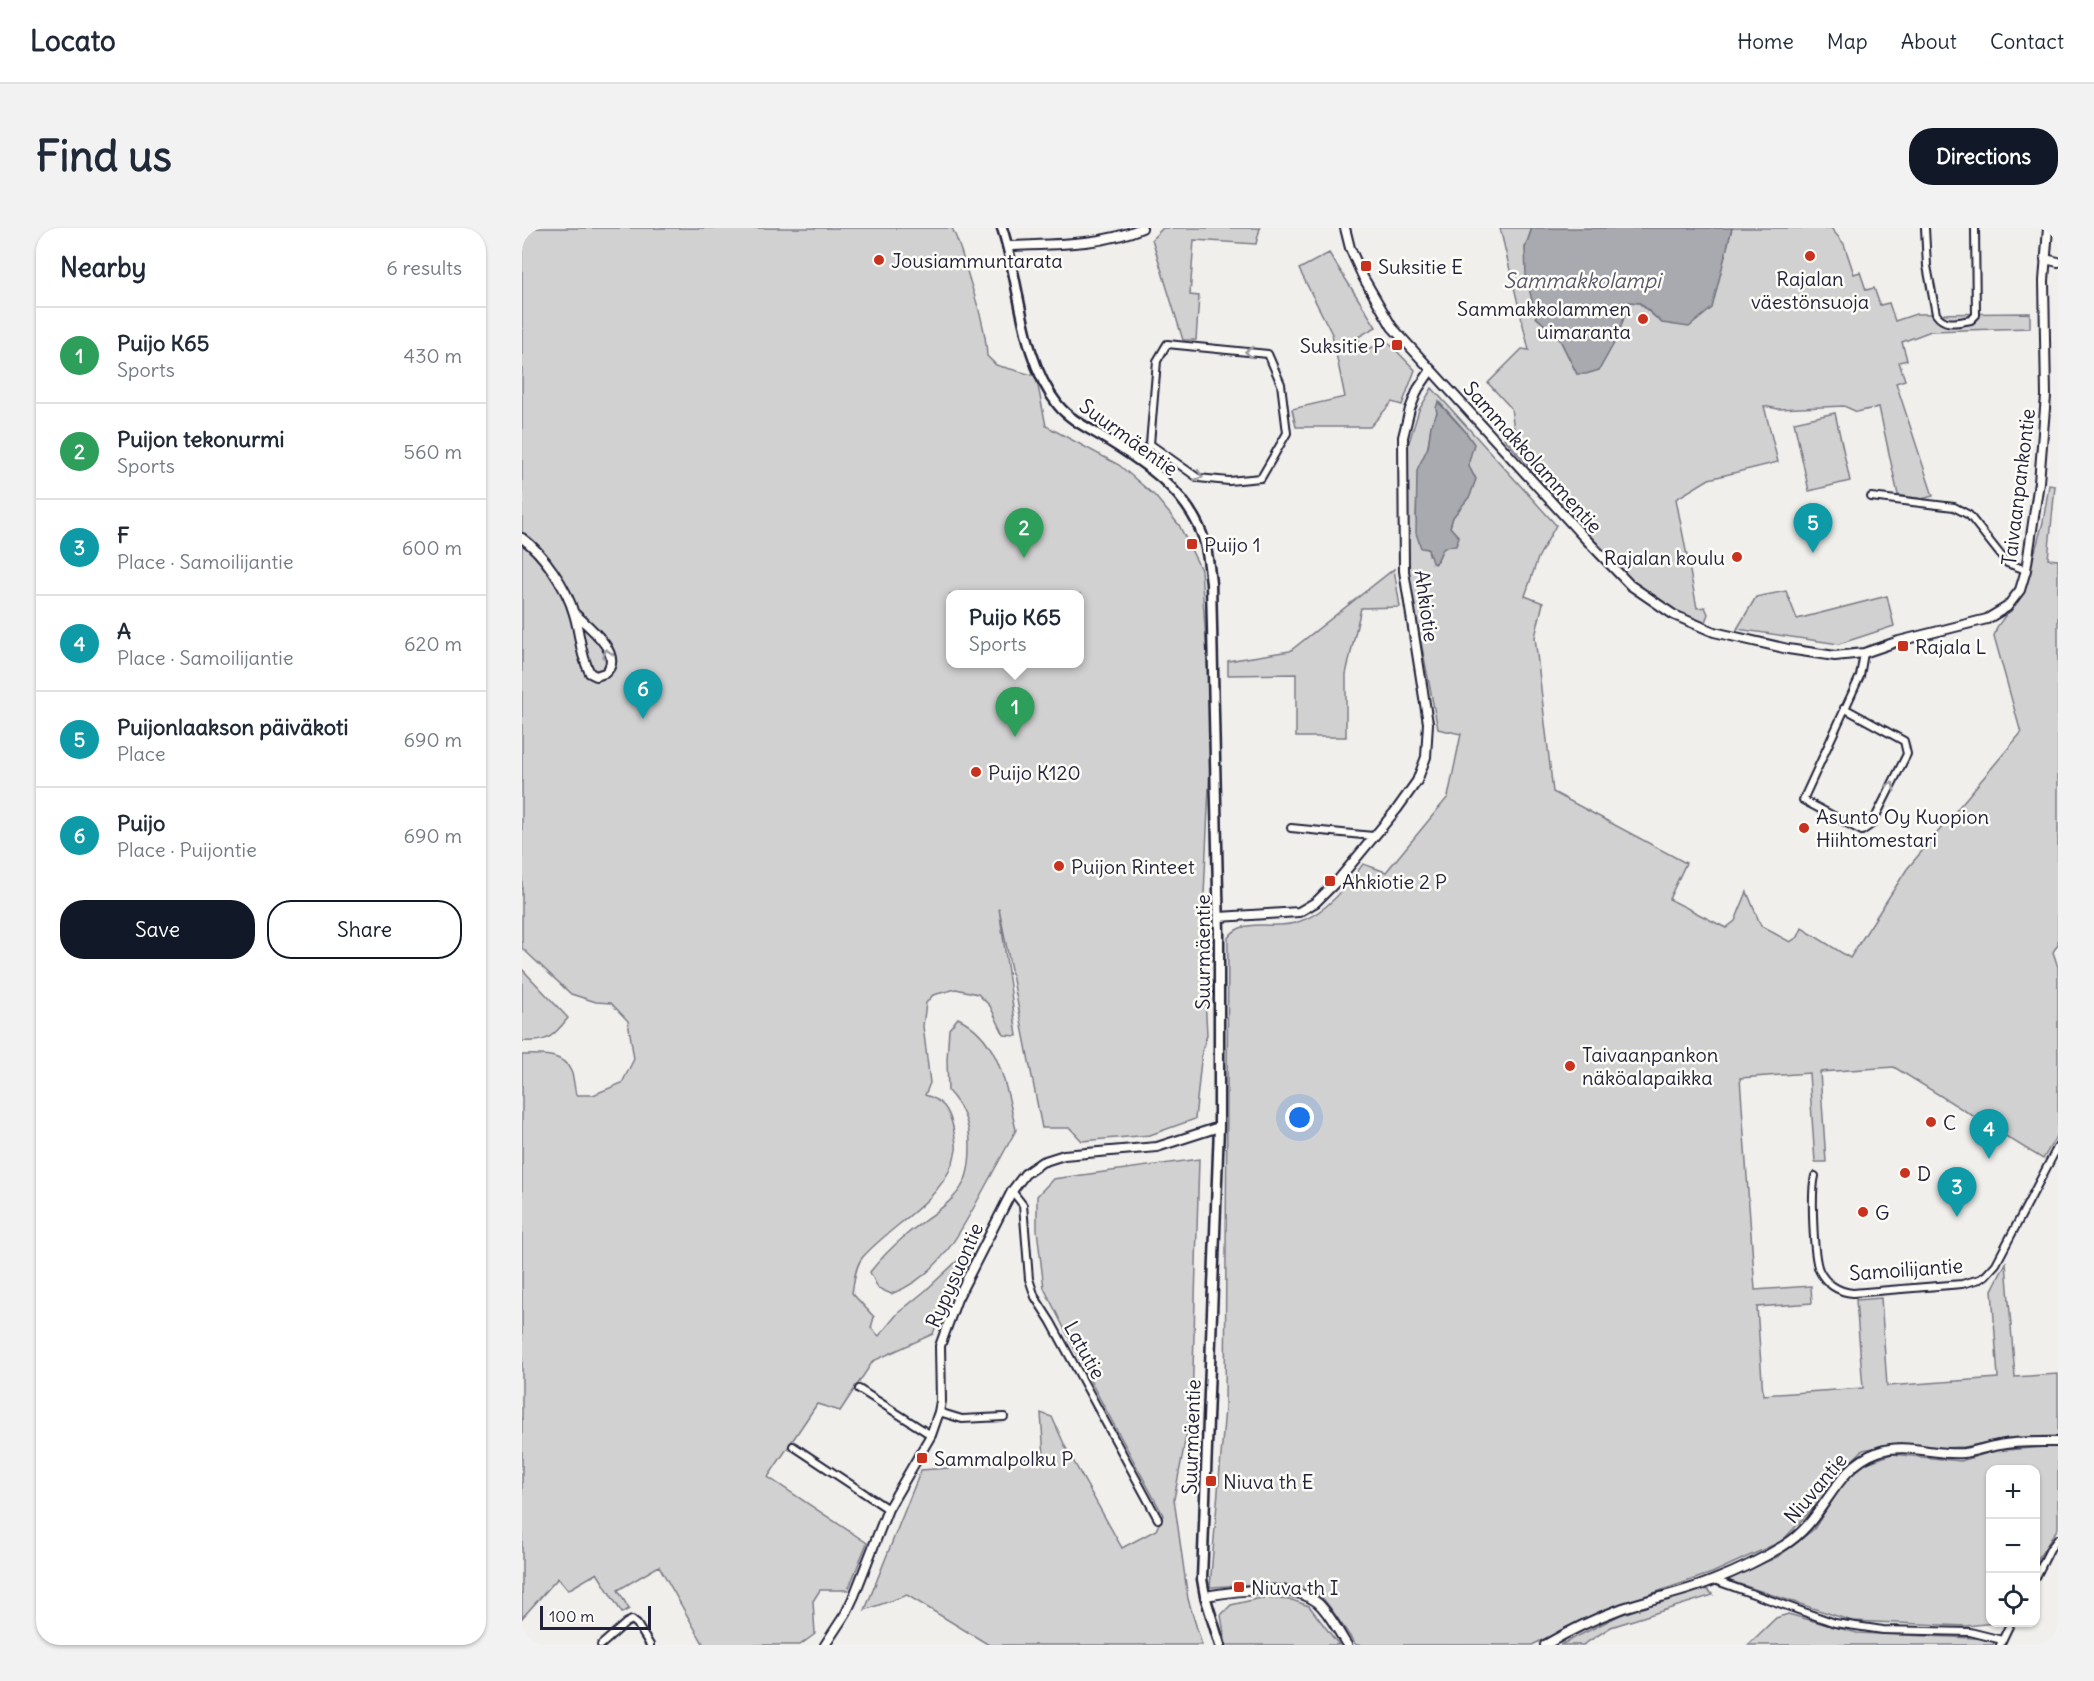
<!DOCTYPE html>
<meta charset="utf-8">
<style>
:root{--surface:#fff;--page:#f2f2f3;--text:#1f2937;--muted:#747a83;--line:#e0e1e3;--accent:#111827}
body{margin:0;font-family:Delius,sans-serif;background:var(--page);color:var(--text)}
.controls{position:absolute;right:18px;bottom:18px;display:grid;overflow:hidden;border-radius:12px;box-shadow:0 2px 4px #0004}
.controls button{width:54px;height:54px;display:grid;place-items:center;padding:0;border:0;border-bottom:2px solid var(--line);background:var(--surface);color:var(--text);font:30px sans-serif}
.scale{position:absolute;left:18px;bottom:15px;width:111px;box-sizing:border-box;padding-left:6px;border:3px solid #22223b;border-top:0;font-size:16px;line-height:21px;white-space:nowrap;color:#22223b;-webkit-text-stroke:4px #fdfcf7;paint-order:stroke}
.you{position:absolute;left:778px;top:890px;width:21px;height:21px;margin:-15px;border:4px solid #fff;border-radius:50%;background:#1a73e8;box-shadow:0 0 0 9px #1a73e833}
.badge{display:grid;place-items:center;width:39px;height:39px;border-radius:50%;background:var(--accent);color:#fff;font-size:20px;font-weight:700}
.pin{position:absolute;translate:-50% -50px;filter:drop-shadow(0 2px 3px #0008)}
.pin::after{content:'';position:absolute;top:32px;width:21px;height:18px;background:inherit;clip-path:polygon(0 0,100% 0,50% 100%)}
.popup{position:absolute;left:424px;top:362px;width:138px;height:78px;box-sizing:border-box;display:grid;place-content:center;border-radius:12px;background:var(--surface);filter:drop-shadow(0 2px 4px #0005);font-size:20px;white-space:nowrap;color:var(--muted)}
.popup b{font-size:22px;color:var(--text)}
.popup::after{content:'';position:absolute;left:50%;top:100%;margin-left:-12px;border:12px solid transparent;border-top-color:var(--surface)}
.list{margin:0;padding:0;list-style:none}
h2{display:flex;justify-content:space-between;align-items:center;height:78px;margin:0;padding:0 24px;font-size:26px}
h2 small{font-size:20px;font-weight:400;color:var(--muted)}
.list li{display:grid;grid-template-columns:39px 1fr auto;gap:18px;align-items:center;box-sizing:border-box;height:96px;padding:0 24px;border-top:2px solid var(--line)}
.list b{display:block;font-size:22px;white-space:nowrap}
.list p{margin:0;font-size:20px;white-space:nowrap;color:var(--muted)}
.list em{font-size:20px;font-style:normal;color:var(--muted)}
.actions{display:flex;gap:12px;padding:18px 24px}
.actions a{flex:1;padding:14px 0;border:2px solid var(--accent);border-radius:24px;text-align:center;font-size:21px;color:var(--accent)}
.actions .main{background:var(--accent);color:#fff}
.icon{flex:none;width:33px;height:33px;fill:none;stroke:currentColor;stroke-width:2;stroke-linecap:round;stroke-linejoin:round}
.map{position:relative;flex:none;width:1536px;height:1417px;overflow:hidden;border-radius:24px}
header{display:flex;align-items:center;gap:36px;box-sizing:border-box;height:84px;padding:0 30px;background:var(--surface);border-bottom:2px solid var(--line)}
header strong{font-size:28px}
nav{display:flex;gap:33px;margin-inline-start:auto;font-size:21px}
.intro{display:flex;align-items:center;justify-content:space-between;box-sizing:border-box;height:144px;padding:0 36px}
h1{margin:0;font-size:42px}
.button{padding:15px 27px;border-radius:24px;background:var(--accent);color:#fff;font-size:21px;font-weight:700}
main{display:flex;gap:36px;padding:0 36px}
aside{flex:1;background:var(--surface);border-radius:24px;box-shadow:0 2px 4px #0004}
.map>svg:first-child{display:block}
</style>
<header>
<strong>Locato</strong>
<nav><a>Home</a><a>Map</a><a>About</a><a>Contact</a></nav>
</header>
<div class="intro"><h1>Find us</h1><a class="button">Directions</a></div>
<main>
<aside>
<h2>Nearby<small>6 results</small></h2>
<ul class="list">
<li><span class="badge" style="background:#2e9e5b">1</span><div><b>Puijo K65</b><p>Sports</p></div><em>430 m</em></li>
<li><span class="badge" style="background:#2e9e5b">2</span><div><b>Puijon tekonurmi</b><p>Sports</p></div><em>560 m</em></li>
<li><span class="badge" style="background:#0f9aa8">3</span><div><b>F</b><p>Place · Samoilijantie</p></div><em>600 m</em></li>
<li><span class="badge" style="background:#0f9aa8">4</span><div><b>A</b><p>Place · Samoilijantie</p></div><em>620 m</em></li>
<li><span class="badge" style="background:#0f9aa8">5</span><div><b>Puijonlaakson päiväkoti</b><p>Place</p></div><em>690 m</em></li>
<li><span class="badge" style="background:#0f9aa8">6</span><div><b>Puijo</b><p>Place · Puijontie</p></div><em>690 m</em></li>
</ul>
<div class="actions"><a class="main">Save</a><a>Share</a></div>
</aside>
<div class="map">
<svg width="1536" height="1417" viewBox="0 0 1536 1417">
<rect width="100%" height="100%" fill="#f0efec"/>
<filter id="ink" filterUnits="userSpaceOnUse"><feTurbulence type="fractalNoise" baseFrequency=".0167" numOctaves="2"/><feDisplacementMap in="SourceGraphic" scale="12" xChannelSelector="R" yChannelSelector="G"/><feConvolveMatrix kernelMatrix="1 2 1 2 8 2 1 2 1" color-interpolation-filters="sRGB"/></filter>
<g filter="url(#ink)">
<g fill="#d2d1d1" stroke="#7a7a86" stroke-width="1.5" fill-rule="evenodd">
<path d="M 0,0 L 430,0 C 438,16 442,33 447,50 C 455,75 464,102 465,128 L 474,137 L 514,148 L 524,198 L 597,237 L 633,268 L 657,297 L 679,342 L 688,471 L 689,516 L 680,709 L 685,807 L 680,823 L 673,891 L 628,907 L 560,913 L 548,900 L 520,900 L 477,680 L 495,808 L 482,807 L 468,778 L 456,766 L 434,761 L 411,767 L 404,775 L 401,798 L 408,855 L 403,867 C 421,872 427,882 431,899 C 432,906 435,915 434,922 C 426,971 370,995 340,1030 C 333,1039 332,1054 330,1065 L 352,1089 L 349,1100 L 357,1108 L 376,1085 L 403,1063 L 435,1033 L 445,1015 L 448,1026 L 420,1080 L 411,1106 L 351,1133 L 318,1183 L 295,1176 L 246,1249 L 345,1315 L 326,1362 L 298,1362 L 291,1373 L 293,1406 L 278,1417 L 182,1417 L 137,1338 L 96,1362 L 107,1381 L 100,1385 L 75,1345 L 46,1362 L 36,1350 L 0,1390 L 0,827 C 16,827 41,824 49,843 C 52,850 52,859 54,867 L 71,867 L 100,855 L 112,831 L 106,793 L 89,775 L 74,774 L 49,766 L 0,720 ZM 428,366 L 558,366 L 558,436 L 428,436 Z"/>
<path d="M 641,0 L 738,0 L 734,16 L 672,12 L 668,67 L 677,68 L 674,112 L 661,112 L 630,11 Z"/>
<path d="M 978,0 L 1010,0 L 1003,20 L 1014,89 L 1037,110 L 1055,146 L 1095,110 L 1107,74 L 1117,75 L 1140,95 L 1201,35 L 1210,0 L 1309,0 L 1322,16 L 1332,46 L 1338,44 L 1344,62 L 1352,60 L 1358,77 L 1367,75 L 1373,93 L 1394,86 L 1508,85 L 1508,100 L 1409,103 L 1380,114 L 1385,132 L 1377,134 L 1383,152 L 1374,155 L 1411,268 L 1400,271 L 1376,267 L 1357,179 L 1335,184 L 1322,178 L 1256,181 L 1242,178 L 1256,234 L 1187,251 L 1154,271 L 1175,380 L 1183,379 L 1186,386 L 1183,394 C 1158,392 1120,362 1101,345 L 982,210 L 992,202 L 989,180 L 966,155 L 1000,121 L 1007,122 Z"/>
<path d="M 807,25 L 854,99 L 836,109 L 842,122 L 866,114 L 893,142 L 880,177 L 870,174 L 848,199 L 774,199 L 770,181 L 823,169 L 810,106 L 777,41 Z"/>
<path d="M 910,160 L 1034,297 L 1016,330 L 1003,368 L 1021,375 L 1013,409 L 1031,564 L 1164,635 L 1147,671 L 1204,700 L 1213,693 L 1225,664 L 1239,698 L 1268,714 L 1276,709 L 1280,700 L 1328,730 L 1385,641 L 1499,505 L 1472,408 L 1475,399 L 1503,360 L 1521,294 L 1527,257 L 1533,258 L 1526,331 L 1536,332 L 1536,716 L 1531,724 L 1536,739 L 1536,905 L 1521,931 L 1372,839 L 1298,844 L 1304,934 L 1293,934 L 1287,845 L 1218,850 L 1233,1062 L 1289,1058 L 1290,1075 L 1235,1079 L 1241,1167 L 1341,1160 L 1334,1072 L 1359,1070 L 1365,1158 L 1476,1150 L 1470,1062 L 1484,1035 L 1493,1149 L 1536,1146 L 1536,1208 L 1485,1210 L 1443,1219 L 1418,1220 L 1377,1215 L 1341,1222 L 1317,1245 L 1297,1274 L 1260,1313 L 1190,1345 L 1082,1382 L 1010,1417 L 834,1417 C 824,1404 804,1369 791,1362 C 772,1352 711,1358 688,1359 L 703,1180 L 706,710 C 708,707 712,703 716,701 C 732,693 758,701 776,694 C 805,685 824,659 841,636 L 864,644 L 926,569 L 939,506 L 916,501 L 884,337 L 883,227 L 897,182 ZM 917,174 C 923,181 943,201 946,208 C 953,226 940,233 953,249 L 948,268 L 931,289 L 928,299 L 931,304 L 926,318 L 919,321 L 916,333 L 907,327 L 906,321 L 903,320 L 894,290 L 896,248 L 906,219 L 909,198 L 914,188 Z"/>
<path d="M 1313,185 L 1328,253 L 1287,263 L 1272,194 Z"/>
<path d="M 872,341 L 878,379 L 839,380 L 824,446 L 824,509 L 774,509 L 774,446 L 706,447 L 706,433 L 768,423 Z"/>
<path d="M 1264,363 L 1275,391 L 1365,368 L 1372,398 L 1317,416 L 1215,401 L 1234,369 Z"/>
<path d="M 0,741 L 46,790 C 31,809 25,815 0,813 Z"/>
<path d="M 436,790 C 479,811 484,860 494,902 C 482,924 470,946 458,968 C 436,1009 415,1049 369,1066 L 356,1060 L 348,1044 C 359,1030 371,1018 384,1007 C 401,992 433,975 442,954 C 447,944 448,928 448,917 C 448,895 440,878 426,863 L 425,832 L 427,801 Z"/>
<path d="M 677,931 L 670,1177 L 652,1271 L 666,1371 L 680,1417 L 467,1417 L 385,1367 L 343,1382 L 399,1242 L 440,1239 L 441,1235 L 522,1229 L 519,1185 L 530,1189 L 543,1218 L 600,1320 L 634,1302 L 641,1287 L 571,1158 L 522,1060 L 515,1002 L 515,968 L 531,951 Z"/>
<path d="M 1536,1218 L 1536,1300 L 1514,1334 L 1514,1242 L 1468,1242 L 1468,1394 L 1473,1395 L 1444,1398 L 1330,1393 L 1205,1352 L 1257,1328 L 1292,1301 L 1323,1252 L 1342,1236 L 1370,1226 L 1439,1233 L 1472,1223 Z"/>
<path d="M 1179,1361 L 1186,1362 L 1191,1367 L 1089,1399 L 1061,1417 L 1038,1417 L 1098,1387 Z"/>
<path d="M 739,1370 L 770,1372 L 787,1378 L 817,1417 L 704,1417 L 699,1387 L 709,1377 Z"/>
<path d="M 1266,1386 L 1335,1405 L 1474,1411 L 1471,1417 L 1226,1417 L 1254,1390 Z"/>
</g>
<g fill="#a9a9b0" stroke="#737381" stroke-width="1.5">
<path d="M 1010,0 L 1210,0 L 1190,80 L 1167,99 L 1140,95 L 1118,75 L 1107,74 L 1095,110 L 1077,142 L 1064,146 L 1055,146 L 1037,110 L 1014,89 L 1004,48 L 1003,20 Z"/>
<path d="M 916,174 L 943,203 L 952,216 C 947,236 943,233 954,251 L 948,268 L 931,289 L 928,299 L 937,309 L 934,318 C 915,318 922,325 913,336 L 910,335 L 906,321 L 899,320 L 894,305 L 895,242 L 906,219 L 909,198 L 915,185 L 914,180 Z"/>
</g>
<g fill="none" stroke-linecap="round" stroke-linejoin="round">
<defs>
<g id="minor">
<path d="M 1403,0 L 1405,38 L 1414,86 C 1423,99 1436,94 1449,92 L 1454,87 L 1453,0"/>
<path d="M 616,232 L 628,216 L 676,250 L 707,253 L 739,250 L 765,205 L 759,156 L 746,126 L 645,116 L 635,133 L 628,216"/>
<path d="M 1349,269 L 1432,279 L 1447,287 L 1485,335 L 1504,342"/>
<path d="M 1322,480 L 1382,513 L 1385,526 L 1350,596 L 1340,603 L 1281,572 L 1338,448 L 1342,425"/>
<path d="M 769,600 L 851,608"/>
<path d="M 1293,948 C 1289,964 1291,1027 1297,1042 C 1303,1055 1316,1064 1331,1065 L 1440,1056 L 1458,1051 L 1464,1047 L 1474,1036 L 1536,918"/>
<path d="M 490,963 L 501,977 L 507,1051 L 513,1069 L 529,1094 L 636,1291"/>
<path d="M 337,1161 L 409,1207"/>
<path d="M 417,1184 L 440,1191 L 482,1189"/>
<path d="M 271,1218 L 366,1281"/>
<path d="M 1514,1349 L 1528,1321 L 1536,1311"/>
<path d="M 1192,1352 L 1313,1395 L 1361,1402 L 1448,1404 L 1480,1412"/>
<path d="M 79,1417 L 104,1395 L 110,1392 L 115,1396 L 128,1417"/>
<path d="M 1478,1417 L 1489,1394"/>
</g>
<g id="tertiary">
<path d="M 823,0 L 828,20 L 841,49 L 870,99 L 1058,305 L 1108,357 L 1152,387 L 1192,404 L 1266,421 L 1313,428 L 1342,425 L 1377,413 L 1465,391 L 1485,379 L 1498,362 L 1504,342 L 1517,254 L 1524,168 L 1522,53 L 1526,0"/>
<path d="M 486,18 C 531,16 578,18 620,0"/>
<path d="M 1523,31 L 1536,34"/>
<path d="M 0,310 C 21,325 45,360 52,386 C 58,405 58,427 68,445 L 74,448 L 83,445 C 104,427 65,397 52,385"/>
<path d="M 697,689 L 777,684 L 794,674 L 816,652 L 875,581 L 895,553 L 904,529 L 906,495 L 882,343 L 881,209 L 888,181 L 896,161 L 909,142"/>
<path d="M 683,1368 C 712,1363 771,1354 796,1375 C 808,1386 816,1403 825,1417"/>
<path d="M 303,1417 L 324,1385 L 332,1368 L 366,1281 L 409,1207 L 417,1184 L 419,1173 L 418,1118 L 435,1071 L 490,963 L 503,946 L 520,934 L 542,927 L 635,919 L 697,899"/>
<path d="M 1023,1417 C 1047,1403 1074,1390 1101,1380 C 1131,1370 1163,1364 1192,1352 C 1215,1343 1240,1331 1261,1318 C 1304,1293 1310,1240 1356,1224 C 1384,1214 1413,1228 1442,1225 C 1454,1223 1465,1219 1477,1217 C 1496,1213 1517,1214 1536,1214"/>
</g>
<path id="secondary" d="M 480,0 C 499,57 498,129 536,177 C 548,192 568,201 584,211 C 623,235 663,262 680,306 C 686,321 687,339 689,355 L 697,706 L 697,899 L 680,1351 L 683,1368 L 698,1417"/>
</defs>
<use href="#minor" stroke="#22223b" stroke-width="10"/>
<use href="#tertiary" stroke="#22223b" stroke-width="12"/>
<use href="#secondary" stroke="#22223b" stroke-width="13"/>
<use href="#minor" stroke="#fdfcf7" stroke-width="6"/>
<use href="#tertiary" stroke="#fdfcf7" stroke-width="8"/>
<use href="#secondary" stroke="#fdfcf7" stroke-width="8"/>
</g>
<defs><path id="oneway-chevron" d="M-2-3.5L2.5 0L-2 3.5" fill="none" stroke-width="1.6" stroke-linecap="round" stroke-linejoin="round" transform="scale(1.5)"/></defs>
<g stroke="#9a9aa2">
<use href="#oneway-chevron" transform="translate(727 124) rotate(-175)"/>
<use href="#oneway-chevron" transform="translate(677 248) rotate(20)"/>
<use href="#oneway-chevron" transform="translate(85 425) rotate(-109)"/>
<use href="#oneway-chevron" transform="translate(1369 558) rotate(-63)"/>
</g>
</g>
<g fill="#c8321e" stroke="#fdfcf7" stroke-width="2">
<circle cx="1288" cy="28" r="6"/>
<circle cx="357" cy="32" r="6"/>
<rect x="838" y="32" width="12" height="12" rx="3"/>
<circle cx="1121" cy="91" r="6"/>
<rect x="869" y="111" width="12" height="12" rx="3"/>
<rect x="664" y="310" width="12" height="12" rx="3"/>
<circle cx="1215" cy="329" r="6"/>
<rect x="1375" y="412" width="12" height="12" rx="3"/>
<circle cx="454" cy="544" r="6"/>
<circle cx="1282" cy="600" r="6"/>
<circle cx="537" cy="638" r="6"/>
<rect x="802" y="647" width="12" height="12" rx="3"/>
<circle cx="1048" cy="838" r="6"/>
<circle cx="1409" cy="894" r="6"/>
<circle cx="1383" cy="945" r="6"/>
<circle cx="1341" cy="984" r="6"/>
<rect x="394" y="1224" width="12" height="12" rx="3"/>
<rect x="683" y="1247" width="12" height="12" rx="3"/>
<rect x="711" y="1353" width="12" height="12" rx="3"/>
</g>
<g text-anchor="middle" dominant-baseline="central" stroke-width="5" stroke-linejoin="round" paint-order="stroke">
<g font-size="20" fill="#22223b" stroke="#fdfcf7" text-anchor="start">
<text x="369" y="32">Jousiammuntarata</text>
<text x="856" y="38">Suksitie E</text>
<text x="1288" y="50" text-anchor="middle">Rajalan<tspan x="1288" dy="23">väestönsuoja</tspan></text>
<text x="1109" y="80" text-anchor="end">Sammakkolammen<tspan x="1109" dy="23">uimaranta</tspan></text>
<text x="863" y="117" text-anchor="end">Suksitie P</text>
<text x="682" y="316">Puijo 1</text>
<text x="1203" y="329" text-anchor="end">Rajalan koulu</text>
<text x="1393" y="418">Rajala L</text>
<text x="466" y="544">Puijo K120</text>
<text x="1294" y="588">Asunto Oy Kuopion<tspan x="1294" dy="23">Hiihtomestari</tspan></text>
<text x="549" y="638">Puijon Rinteet</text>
<text x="820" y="653">Ahkiotie 2 P</text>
<text x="1060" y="826">Taivaanpankon<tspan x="1060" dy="23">näköalapaikka</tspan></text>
<text x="1421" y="894">C</text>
<text x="1395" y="945">D</text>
<text x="1353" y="984">G</text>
<text x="412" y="1230">Sammalpolku P</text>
<text x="701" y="1253">Niuva th E</text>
<text x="729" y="1359">Niuva th I</text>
</g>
<g font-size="20" fill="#22223b" stroke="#fdfcf7">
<text transform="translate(607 209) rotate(36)">Suurmäentie</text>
<text transform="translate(1011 229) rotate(48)">Sammakkolammentie</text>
<text transform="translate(1496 259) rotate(-83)">Taivaanpankontie</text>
<text transform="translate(905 378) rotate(82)">Ahkiotie</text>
<text transform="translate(680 724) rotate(-90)">Suurmäentie</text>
<text transform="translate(1384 1041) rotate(-4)">Samoilijantie</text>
<text transform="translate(432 1047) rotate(-66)">Rypysuontie</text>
<text transform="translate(563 1122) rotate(61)">Latutie</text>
<text transform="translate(669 1209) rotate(-88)">Suurmäentie</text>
<text transform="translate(1293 1260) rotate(-50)">Niuvantie</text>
</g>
<g font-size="21" font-style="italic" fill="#58586a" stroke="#fdfcf7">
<text x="1060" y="52">Sammakkolampi</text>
</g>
</g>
</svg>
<div class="controls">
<button>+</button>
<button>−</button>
<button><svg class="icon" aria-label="locate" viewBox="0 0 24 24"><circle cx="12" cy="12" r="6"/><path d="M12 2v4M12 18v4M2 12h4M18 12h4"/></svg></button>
</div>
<div class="scale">100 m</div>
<div class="you"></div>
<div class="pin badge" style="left:493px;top:509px;background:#2e9e5b">1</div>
<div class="popup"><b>Puijo K65</b>Sports</div>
<div class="pin badge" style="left:502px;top:330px;background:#2e9e5b">2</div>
<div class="pin badge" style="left:1435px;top:989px;background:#0f9aa8">3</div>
<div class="pin badge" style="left:1467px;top:931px;background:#0f9aa8">4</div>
<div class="pin badge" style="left:1291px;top:325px;background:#0f9aa8">5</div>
<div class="pin badge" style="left:121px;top:491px;background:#0f9aa8">6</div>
</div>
</main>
